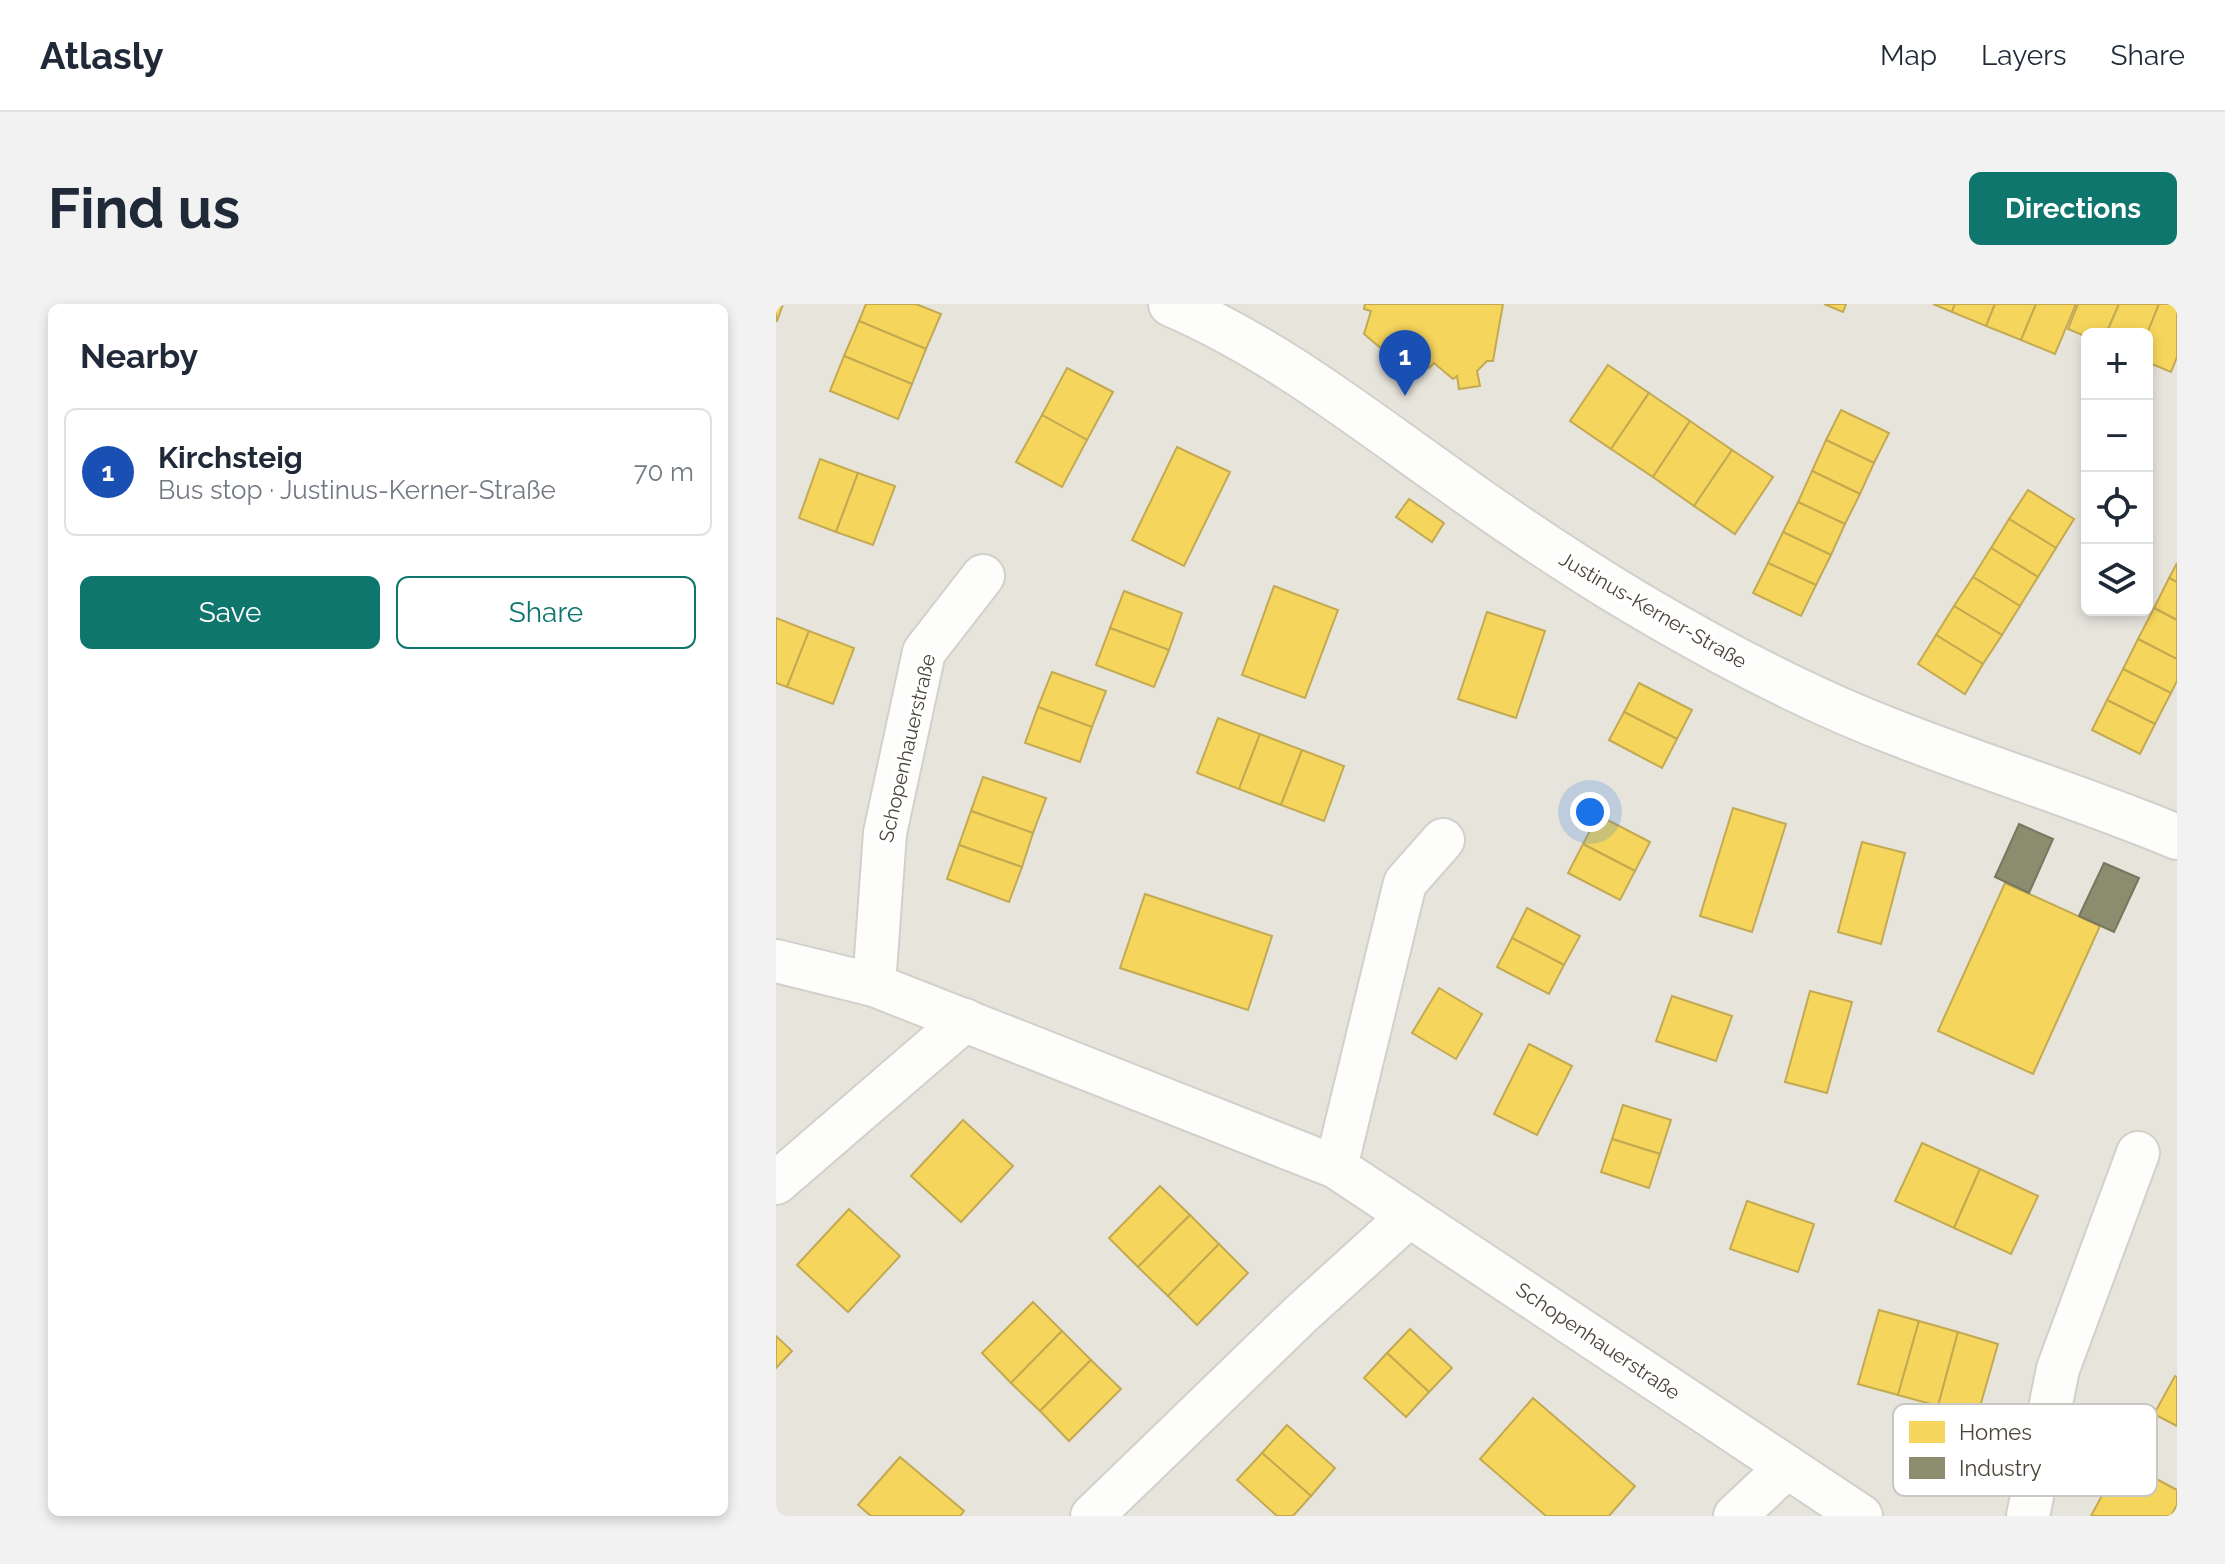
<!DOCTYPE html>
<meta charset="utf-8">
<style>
:root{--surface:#fff;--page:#f2f2f3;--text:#1f2937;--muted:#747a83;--line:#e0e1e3;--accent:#0f766e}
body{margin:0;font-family:Raleway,sans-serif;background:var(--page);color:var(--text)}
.controls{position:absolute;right:24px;top:24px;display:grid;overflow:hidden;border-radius:12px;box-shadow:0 4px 12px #0003}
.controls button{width:72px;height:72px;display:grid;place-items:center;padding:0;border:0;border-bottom:2px solid var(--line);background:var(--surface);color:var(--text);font:40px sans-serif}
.you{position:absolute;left:814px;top:508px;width:28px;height:28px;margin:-20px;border:6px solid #fff;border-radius:50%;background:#1a73e8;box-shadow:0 0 0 12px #1a73e833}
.badge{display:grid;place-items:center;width:52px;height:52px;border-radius:50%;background:var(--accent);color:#fff;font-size:26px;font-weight:700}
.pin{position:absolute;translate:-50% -66px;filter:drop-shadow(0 2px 4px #0008)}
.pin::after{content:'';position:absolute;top:42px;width:28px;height:24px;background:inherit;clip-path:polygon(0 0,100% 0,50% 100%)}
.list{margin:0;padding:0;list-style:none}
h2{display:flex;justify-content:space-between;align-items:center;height:104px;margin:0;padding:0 32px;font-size:34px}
h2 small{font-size:26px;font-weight:400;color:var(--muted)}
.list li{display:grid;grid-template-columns:52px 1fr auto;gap:24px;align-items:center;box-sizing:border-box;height:128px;margin:0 16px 16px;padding:0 16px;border:2px solid var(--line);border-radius:12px}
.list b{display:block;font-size:30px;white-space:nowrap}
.list p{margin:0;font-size:26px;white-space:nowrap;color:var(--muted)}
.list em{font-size:26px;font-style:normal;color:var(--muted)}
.actions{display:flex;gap:16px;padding:24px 32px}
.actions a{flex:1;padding:18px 0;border:2px solid var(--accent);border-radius:12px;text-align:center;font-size:28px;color:var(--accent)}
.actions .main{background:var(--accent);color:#fff}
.icon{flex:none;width:44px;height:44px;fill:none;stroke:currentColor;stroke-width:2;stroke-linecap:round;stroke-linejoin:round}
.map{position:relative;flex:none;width:1401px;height:1212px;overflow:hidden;border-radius:12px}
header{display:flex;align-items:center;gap:48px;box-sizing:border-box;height:112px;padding:0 40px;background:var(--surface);border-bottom:2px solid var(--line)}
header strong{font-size:38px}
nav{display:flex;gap:44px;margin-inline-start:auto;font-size:28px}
.intro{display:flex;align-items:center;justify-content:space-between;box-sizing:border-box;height:192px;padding:0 48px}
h1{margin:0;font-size:56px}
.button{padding:20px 36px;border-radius:12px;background:var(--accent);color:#fff;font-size:28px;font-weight:700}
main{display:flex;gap:48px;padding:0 48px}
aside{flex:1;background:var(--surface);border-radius:12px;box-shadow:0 4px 12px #0003}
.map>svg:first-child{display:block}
</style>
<header>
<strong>Atlasly</strong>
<nav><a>Map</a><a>Layers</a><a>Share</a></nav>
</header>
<div class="intro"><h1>Find us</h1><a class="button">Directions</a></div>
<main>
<aside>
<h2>Nearby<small></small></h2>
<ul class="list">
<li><span class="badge" style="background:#1a4fb4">1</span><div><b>Kirchsteig</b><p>Bus stop · Justinus-Kerner-Straße</p></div><em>70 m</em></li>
</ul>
<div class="actions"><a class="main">Save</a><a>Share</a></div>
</aside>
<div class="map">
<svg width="1401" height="1212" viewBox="0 0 1401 1212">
<rect width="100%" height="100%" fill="#f4f2ee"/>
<path fill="#e7e4dc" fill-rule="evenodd" d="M 0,0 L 1401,0 L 1401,1212 L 0,1212 ZM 1311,30 L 1371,30 L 1371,306 L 1311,306 Z"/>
<g fill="#f6d55c" stroke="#c3aa52" stroke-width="2">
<path d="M 0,0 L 7,0 L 1,17 L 0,17 Z"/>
<path d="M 90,0 L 140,0 L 165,10 L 150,45 L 83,17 Z"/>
<path d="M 589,0 L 727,0 L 717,57 L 711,57 L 701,67 L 704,82 L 683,85 L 681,72 L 677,75 L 658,59 L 653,64 L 645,56 L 634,69 L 588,30 L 595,7 L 588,5 Z"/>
<path d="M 1048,0 L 1070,0 L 1067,8 Z"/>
<path d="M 1157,0 L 1179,0 L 1176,8 Z"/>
<path d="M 1179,0 L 1219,0 L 1210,22 L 1176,8 Z"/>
<path d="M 1219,0 L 1260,0 L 1245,36 L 1210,22 Z"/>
<path d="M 1260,0 L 1300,0 L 1279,50 L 1245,36 Z"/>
<path d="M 1302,0 L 1343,0 L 1330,30 L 1311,30 L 1311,33 L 1292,25 Z"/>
<path d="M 1343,0 L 1383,0 L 1371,30 L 1330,30 Z"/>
<path d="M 1383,0 L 1401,0 L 1401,53 L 1395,68 L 1371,58 L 1371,30 Z"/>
<path d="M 83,17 L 150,45 L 136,80 L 68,52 Z"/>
<path d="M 68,52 L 136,80 L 122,115 L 54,87 Z"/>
<path d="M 832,61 L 873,89 L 835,145 L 794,117 Z"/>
<path d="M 291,64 L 337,88 L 311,136 L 266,111 Z"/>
<path d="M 873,89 L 914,117 L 877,173 L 835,145 Z"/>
<path d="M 1065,106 L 1113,129 L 1098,159 L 1050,136 Z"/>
<path d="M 266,111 L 311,136 L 286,183 L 240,158 Z"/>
<path d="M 914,117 L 956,146 L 918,202 L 877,173 Z"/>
<path d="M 1050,136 L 1098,159 L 1084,190 L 1036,167 Z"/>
<path d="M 401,143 L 454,168 L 408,262 L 356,236 Z"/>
<path d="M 956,146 L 997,173 L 959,230 L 918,202 Z"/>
<path d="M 44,155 L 82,169 L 60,228 L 23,214 Z"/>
<path d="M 1036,167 L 1084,190 L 1069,220 L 1022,198 Z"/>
<path d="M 82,169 L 119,182 L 97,241 L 60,228 Z"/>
<path d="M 1252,186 L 1298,215 L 1280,244 L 1233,215 Z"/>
<path d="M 633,195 L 668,219 L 656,238 L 620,213 Z"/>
<path d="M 1022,198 L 1069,220 L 1055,251 L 1007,228 Z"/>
<path d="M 1233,215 L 1280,244 L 1262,273 L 1215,244 Z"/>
<path d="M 1007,228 L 1055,251 L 1040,281 L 992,259 Z"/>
<path d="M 1215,244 L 1262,273 L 1244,302 L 1197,273 Z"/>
<path d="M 992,259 L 1040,281 L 1025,312 L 977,289 Z"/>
<path d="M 1401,259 L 1401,278 L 1393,274 Z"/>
<path d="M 1197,273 L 1244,302 L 1226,331 L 1178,302 Z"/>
<path d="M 1393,274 L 1401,278 L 1401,316 L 1378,304 Z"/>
<path d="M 498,282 L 562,306 L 529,394 L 466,371 Z"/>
<path d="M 348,287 L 406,309 L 393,346 L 334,324 Z"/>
<path d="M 1178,302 L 1226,331 L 1207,360 L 1160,331 Z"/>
<path d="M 1378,304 L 1401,316 L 1401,355 L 1362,335 Z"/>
<path d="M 711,308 L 769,327 L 740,414 L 682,395 Z"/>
<path d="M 0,314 L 33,327 L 11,383 L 0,379 Z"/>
<path d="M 334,324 L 393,346 L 378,383 L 320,361 Z"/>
<path d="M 33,327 L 78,344 L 57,400 L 11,383 Z"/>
<path d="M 1160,331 L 1207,360 L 1189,390 L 1142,360 Z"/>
<path d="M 1362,335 L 1401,355 L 1401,377 L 1395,389 L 1347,365 Z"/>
<path d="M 1347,365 L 1395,389 L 1379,420 L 1331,396 Z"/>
<path d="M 276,368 L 330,387 L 316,423 L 262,403 Z"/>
<path d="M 863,379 L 916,406 L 901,435 L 848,408 Z"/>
<path d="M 1331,396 L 1379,420 L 1364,450 L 1316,426 Z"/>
<path d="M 262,403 L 316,423 L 304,458 L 249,439 Z"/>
<path d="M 848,408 L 901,435 L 886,464 L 833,436 Z"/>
<path d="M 442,414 L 484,430 L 463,485 L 421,469 Z"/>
<path d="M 484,430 L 526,446 L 505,501 L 463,485 Z"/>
<path d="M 526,446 L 568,462 L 548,517 L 505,501 Z"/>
<path d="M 207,473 L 270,494 L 257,529 L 195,507 Z"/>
<path d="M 957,504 L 1010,520 L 976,628 L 924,612 Z"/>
<path d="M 195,507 L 257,529 L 246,563 L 183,541 Z"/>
<path d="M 822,511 L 874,538 L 859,567 L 807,540 Z"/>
<path d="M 1086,538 L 1129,549 L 1105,640 L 1062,628 Z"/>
<path d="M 807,540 L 859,567 L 844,596 L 792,569 Z"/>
<path d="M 183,541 L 246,563 L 233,598 L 171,575 Z"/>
<path d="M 1229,579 L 1324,622 L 1257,770 L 1162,727 Z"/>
<path d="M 369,590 L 496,632 L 472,706 L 344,664 Z"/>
<path d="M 751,604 L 804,632 L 788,661 L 736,634 Z"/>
<path d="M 736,634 L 788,661 L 773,690 L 721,663 Z"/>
<path d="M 663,684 L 706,710 L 680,755 L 636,729 Z"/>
<path d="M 1034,687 L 1076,698 L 1051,789 L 1009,778 Z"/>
<path d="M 896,692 L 956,712 L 940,757 L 880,737 Z"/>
<path d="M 753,740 L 796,762 L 761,831 L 718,810 Z"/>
<path d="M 847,801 L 895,816 L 884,850 L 836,835 Z"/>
<path d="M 187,816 L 237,862 L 185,918 L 135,872 Z"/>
<path d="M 836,835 L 884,850 L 873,884 L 825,868 Z"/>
<path d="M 1146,839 L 1204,865 L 1178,924 L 1119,897 Z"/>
<path d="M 1204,865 L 1262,892 L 1235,950 L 1178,924 Z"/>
<path d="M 384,882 L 414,911 L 362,963 L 333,934 Z"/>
<path d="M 971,897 L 1038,920 L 1022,968 L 954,945 Z"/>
<path d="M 73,905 L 124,952 L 72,1008 L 21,961 Z"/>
<path d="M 414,911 L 443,940 L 392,992 L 362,963 Z"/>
<path d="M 443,940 L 472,969 L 421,1021 L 392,992 Z"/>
<path d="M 257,998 L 286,1027 L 235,1079 L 206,1049 Z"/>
<path d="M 1103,1006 L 1143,1017 L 1122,1091 L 1082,1080 Z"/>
<path d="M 1143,1017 L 1182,1028 L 1162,1102 L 1122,1091 Z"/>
<path d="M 634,1025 L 676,1064 L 653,1088 L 611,1049 Z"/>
<path d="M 286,1027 L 315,1056 L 264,1107 L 235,1079 Z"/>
<path d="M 1182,1028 L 1222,1040 L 1201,1113 L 1162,1102 Z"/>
<path d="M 0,1032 L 16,1047 L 0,1064 Z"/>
<path d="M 611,1049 L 653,1088 L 630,1113 L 588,1074 Z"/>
<path d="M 315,1056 L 345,1085 L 293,1137 L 264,1107 Z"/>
<path d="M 1399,1072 L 1401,1073 L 1401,1122 L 1378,1110 Z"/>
<path d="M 757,1094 L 859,1182 L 833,1212 L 770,1212 L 704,1155 Z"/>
<path d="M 511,1121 L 559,1164 L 535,1192 L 486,1149 Z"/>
<path d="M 486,1149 L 535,1192 L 517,1212 L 501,1212 L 461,1176 Z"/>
<path d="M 124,1153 L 188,1207 L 184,1212 L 95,1212 L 82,1201 Z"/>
<path d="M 1345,1156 L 1401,1186 L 1401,1201 L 1395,1212 L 1315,1212 Z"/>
</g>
<g fill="#8c8c6e" stroke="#78765e" stroke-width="2">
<path d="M 1243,520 L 1277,535 L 1253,589 L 1219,573 Z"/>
<path d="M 1328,559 L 1363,574 L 1338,628 L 1303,612 Z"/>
</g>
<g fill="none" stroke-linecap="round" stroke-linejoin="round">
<defs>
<g id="minor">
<path d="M 0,657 L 98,681 L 560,863 L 1085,1212"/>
<path d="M 98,681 L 109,529 L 148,348 L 207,272"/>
<path d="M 560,863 L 629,579 L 667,536"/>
<path d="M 0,879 L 189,716"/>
<path d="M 316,1212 L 525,1010 L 633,912"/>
<path d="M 959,1212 L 1011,1163"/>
<path d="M 1252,1212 L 1282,1065 L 1362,849"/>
</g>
<path id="tertiary" d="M 395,0 C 495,43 582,111 671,174 C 731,217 793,259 858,298 C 942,348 1030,395 1123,430 C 1215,466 1310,495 1401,533"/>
</defs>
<use href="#minor" stroke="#d2d0cb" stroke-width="46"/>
<use href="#tertiary" stroke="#d2d0cb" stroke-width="48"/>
<use href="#minor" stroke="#fdfdfc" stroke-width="42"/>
<use href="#tertiary" stroke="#fdfdfc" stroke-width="44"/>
</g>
<g text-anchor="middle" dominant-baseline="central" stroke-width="8" stroke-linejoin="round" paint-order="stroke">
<g font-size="20" fill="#4b4439" stroke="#fff">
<text transform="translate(877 306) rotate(30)">Justinus-Kerner-Straße</text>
<text transform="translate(131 444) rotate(-77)">Schopenhauerstraße</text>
<text transform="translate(822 1037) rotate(34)">Schopenhauerstraße</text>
</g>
</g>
<rect x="1117" y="1100" width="264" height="92" rx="12" fill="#fff" stroke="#c9c7c4" stroke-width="2"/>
<rect x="1133" y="1117" width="36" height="22" fill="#f6d55c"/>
<rect x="1133" y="1153" width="36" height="22" fill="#8c8c6e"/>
<g font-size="22" fill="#4b4439">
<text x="1183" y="1136">Homes</text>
<text x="1183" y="1172">Industry</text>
</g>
</svg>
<div class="controls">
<button>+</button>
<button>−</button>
<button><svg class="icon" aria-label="locate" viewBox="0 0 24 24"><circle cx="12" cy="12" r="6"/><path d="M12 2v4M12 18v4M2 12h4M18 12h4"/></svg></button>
<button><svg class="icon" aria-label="layers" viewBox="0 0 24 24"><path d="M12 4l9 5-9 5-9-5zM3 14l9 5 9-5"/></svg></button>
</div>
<div class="you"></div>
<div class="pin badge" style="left:629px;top:92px;background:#1a4fb4">1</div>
</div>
</main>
